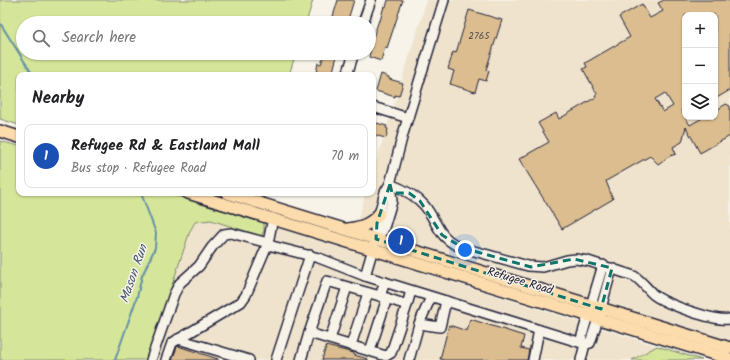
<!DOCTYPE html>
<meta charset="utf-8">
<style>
:root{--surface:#fff;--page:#f2f2f2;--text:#202124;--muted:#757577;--line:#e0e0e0;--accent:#db2777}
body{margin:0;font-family:Kalam,sans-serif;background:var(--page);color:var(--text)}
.controls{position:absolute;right:12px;top:12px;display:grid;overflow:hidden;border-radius:8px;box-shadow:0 1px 3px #0004}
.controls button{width:36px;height:36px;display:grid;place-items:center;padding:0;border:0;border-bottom:1px solid var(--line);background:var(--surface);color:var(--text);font:20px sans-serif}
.you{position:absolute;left:465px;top:250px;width:14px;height:14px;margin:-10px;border:3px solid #fff;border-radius:50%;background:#1a73e8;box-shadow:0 0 0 6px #1a73e833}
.badge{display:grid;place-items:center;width:26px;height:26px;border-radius:50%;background:var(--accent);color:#fff;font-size:13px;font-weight:700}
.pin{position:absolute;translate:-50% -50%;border:2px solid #fff;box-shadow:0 1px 4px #0006}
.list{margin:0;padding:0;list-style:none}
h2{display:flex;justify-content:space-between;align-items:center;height:52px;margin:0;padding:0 16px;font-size:17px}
h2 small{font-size:13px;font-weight:400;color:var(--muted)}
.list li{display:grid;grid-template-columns:26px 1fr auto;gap:12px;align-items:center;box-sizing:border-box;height:64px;margin:0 8px 8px;padding:0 8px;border:1px solid var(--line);border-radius:8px}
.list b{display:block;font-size:15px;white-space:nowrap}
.list p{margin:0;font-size:13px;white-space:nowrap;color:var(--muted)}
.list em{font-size:13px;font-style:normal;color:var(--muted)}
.icon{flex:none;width:22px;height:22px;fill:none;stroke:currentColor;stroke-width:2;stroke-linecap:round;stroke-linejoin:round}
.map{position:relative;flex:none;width:730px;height:360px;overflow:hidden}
.search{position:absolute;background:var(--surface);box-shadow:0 1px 3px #0004;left:16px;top:16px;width:360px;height:44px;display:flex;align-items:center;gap:10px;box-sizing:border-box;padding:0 14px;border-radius:22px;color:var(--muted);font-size:15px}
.panel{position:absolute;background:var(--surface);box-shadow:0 1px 3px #0004;left:16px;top:72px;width:360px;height:124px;border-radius:8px}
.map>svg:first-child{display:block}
</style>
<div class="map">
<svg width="730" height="360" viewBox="0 0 730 360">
<rect width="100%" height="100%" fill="#f7f3e8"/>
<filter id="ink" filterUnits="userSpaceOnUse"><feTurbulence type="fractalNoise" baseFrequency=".025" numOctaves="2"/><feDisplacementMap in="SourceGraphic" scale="8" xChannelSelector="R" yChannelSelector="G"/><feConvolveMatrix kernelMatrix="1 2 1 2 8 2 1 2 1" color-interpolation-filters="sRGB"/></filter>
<g filter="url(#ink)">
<g fill="#efe3cd" fill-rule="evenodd">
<path d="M 427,0 L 730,0 L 730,344 L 356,224 L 366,193 L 373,193 L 373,171 ZM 685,15 L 715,15 L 715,117 L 685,117 Z"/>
<path d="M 210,220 L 261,236 L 264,231 L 264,223 L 657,346 L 632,360 L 147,360 L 190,231 L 196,222 Z"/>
</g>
<g fill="#d5e69a" stroke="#7c846a">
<path d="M 0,0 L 313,0 L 306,23 L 23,23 L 23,53 L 296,53 L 289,75 L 19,75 L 19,125 L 0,119 Z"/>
<path d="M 0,141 L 19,146 L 19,193 L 167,193 L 264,223 L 264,231 L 261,236 L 211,220 L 195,222 L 190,231 L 147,360 L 0,360 Z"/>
<path d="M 657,346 L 702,360 L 632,360 Z"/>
</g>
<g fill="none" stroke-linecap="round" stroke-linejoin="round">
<g stroke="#638fa8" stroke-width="2">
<path d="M 0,23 L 31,72 L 35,75"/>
<path d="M 115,360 L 137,297 L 142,276 L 155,248 L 156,233 L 141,193"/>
</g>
</g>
<g fill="#dbbd8f" stroke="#22223b" fill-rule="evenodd">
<path d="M 338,0 L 354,0 L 347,23 L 331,23 Z"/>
<path d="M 388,0 L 403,0 L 387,48 L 385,47 L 381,61 L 369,57 L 372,43 L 371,43 L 379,20 L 380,21 L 384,6 L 386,7 Z"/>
<path d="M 664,0 L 730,0 L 730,90 L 715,99 L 715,15 L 685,15 L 685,107 L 681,110 L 690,125 L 704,117 L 715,117 L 715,111 L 726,104 L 730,106 L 730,136 L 700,153 L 686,127 L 682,142 L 673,147 L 676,154 L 670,156 L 658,164 L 650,156 L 606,181 L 613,199 L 562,229 L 519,159 L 549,142 L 538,123 L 556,113 L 559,119 L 596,97 L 595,95 L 597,94 L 583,69 L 587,67 L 585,63 L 630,37 L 619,17 L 642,4 L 650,18 L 663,11 L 658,3 ZM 665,93 L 673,106 L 663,112 L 655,99 Z"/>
<path d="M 469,10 L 502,20 L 486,70 L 489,71 L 486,81 L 479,79 L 475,92 L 450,84 L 454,71 L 448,69 L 453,52 L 456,53 Z"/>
<path d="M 325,53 L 335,53 L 334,55 L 337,56 L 332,75 L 322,75 L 316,73 L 318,63 L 321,64 Z"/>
<path d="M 381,74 L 389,77 L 389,79 L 403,83 L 399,96 L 395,95 L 395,97 L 376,91 Z"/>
<path d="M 373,122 L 387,126 L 386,128 L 388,129 L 386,138 L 373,135 Z"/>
<path d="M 470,319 L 524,336 L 521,348 L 529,350 L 527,360 L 444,360 L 440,359 L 449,325 L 467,331 Z"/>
<path d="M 178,346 L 218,359 L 218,360 L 172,360 L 177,347 Z"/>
<path d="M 326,346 L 354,353 L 354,355 L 368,359 L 368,360 L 322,360 Z"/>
</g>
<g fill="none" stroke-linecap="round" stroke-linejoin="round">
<defs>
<g id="minor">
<path d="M 363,23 L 371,0"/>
<path d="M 347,75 L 354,53"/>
<path d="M 373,107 L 408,118"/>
<path d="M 390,184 C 403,189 415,195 424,205 C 438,222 437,237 460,247 L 528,266 L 543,267 L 567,260 L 576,259 L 588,261 L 634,276 C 642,281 647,289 654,295 C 666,304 715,322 730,319"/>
<path d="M 273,218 L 268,243 L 272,246 L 319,258 L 365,276 L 585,344 L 581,360"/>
<path d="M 377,235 L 383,231 L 392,201 L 390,184"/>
<path d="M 603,265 L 581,339 L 585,344 L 590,343 L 598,319 L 612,268"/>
<path d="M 365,276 L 377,235 L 375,229 L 385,192 L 390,184 L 403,134 L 444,0"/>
<path d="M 385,282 L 380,296 L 407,305 L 411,291"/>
<path d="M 380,296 L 327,281 L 309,333 L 386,356 L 391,353 L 407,305"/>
<path d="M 419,324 L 440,327 L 446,301"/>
<path d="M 178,339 L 249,360"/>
<path d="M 330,339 L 347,287"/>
<path d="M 351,345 L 368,293"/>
<path d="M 370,351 L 387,298"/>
<path d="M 151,360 L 174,294 L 180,283 L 199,266 L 212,247 L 224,234 L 231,233 L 268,243 L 246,295 L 241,302 L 172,343 L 166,360"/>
<path d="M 276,360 L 310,255"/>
<path d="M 301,360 L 309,333"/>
<path d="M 409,360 L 419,324 L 431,297"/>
<path d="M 533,360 L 539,330"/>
</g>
<g id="major">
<path d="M 0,131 L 19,137"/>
<path d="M 188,193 L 730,359"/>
<path d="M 227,193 L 730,348"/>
<path d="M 348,229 C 361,227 370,225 379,214"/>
</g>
</defs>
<use href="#minor" stroke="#22223b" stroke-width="12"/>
<use href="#major" stroke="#22223b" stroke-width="14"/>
<use href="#minor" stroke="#f7f3e8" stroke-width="9"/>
<use href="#major" stroke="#fcdcac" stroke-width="11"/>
</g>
</g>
<path fill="none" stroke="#0f766e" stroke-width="3" stroke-dasharray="8 5" stroke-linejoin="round" d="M 390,184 L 392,193 L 409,193 L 420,201 L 442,235 L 463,248 L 531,267 L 574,259 L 612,268 L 601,309 L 376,239 L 377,223 Z"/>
<g text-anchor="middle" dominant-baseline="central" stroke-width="3" stroke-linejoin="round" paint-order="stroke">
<g font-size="10" fill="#504950">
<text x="479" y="36">2765</text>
</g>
<g font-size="12" fill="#22223b" stroke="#f7f3e8">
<text transform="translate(520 281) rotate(17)">Refugee Road</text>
</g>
<g font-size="13" font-style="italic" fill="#425871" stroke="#f7f3e8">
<text transform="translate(134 274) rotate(-71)">Mason Run</text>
</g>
</g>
</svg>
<div class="controls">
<button>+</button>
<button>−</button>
<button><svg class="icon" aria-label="layers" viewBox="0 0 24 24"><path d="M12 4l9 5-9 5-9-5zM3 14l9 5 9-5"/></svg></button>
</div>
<div class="you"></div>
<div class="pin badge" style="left:401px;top:241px;background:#1a4fb4">1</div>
<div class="search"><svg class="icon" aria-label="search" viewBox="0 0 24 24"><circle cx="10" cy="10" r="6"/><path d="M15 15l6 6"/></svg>Search here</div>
<section class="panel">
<h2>Nearby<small></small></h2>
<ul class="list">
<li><span class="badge" style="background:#1a4fb4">1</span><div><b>Refugee Rd &amp; Eastland Mall</b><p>Bus stop · Refugee Road</p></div><em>70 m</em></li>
</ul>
</section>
</div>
